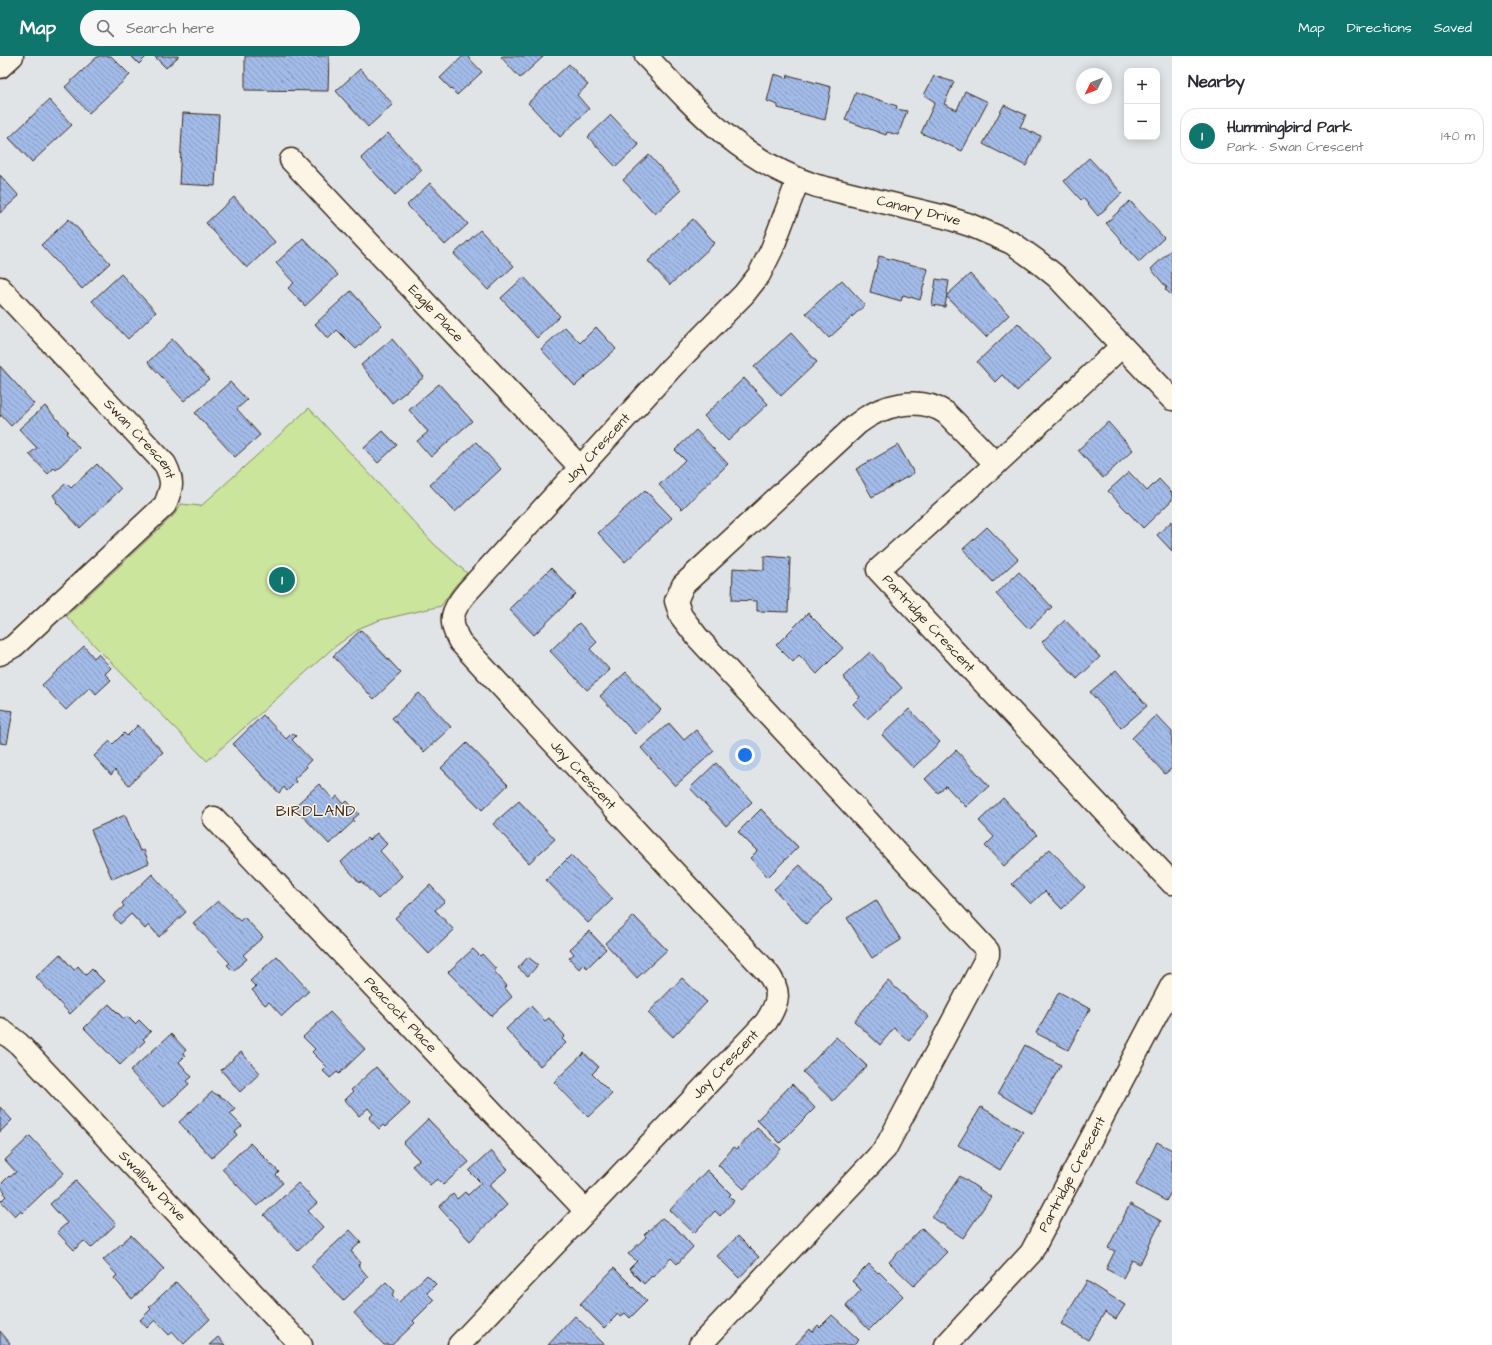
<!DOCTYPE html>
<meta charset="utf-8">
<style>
:root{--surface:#fff;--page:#f7f7f7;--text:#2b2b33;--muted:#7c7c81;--line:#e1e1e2;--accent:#0f766e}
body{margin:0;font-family:"Architects Daughter",sans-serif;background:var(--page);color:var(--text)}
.controls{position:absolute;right:12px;top:12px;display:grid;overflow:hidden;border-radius:8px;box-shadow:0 2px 10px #0003}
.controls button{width:36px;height:36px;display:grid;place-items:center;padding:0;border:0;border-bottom:1px solid var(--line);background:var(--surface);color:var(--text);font:20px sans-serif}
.compass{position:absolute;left:1076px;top:12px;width:36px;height:36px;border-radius:50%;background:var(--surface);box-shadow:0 2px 10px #0003;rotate:227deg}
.you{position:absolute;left:745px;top:699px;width:14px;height:14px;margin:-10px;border:3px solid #fff;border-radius:50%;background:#1a73e8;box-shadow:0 0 0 6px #1a73e833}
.badge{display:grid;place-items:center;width:26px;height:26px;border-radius:50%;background:var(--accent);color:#fff;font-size:13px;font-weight:700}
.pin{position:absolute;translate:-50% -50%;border:2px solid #fff;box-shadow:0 1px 4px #0006}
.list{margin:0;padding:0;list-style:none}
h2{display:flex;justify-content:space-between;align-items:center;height:52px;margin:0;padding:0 16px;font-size:17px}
h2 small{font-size:13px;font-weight:400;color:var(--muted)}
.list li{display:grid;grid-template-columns:26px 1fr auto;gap:12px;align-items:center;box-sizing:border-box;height:56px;margin:0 8px 8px;padding:0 8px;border:1px solid var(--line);border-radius:16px}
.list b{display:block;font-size:15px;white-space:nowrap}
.list p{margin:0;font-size:13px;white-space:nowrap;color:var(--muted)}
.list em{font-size:13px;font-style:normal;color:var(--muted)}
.icon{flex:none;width:22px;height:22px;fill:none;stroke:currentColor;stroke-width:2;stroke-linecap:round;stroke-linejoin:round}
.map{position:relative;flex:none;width:1172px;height:1289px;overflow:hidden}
header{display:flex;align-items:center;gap:24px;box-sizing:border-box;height:56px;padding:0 20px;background:var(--accent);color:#fff}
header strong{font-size:19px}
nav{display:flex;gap:22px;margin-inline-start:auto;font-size:14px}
.search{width:280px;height:36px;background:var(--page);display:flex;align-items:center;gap:10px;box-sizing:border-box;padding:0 14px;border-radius:22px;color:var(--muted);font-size:15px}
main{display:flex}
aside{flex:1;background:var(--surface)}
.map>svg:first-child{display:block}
</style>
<header>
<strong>Map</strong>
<div class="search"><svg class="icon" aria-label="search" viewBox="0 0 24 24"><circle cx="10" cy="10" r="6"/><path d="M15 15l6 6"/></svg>Search here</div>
<nav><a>Map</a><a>Directions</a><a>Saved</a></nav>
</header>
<main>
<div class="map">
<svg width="1172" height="1289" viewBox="0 0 1172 1289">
<defs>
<pattern id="building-back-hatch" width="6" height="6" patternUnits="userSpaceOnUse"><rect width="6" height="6" fill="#a2bbe8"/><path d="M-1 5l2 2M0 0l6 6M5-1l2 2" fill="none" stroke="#8598bb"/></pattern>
</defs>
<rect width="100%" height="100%" fill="#e1e4e6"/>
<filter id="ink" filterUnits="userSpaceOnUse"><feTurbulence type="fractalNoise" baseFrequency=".025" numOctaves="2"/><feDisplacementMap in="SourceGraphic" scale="8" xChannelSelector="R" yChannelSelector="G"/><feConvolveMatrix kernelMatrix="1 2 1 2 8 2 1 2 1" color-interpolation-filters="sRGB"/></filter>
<g filter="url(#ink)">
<path fill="#cbe59c" stroke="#83885d" d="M 309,352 L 434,488 L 467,517 L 454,531 L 441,550 L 380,564 L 362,571 L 333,592 L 207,705 L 66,560 L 175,458 L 181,448 L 201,450 Z"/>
<g fill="url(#building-back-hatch)" stroke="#3b2a1e">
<path d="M 98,0 L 111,0 L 130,19 L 89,57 L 65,31 Z"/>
<path d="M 131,0 L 147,0 L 139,8 Z"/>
<path d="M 154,0 L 179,0 L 166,12 Z"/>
<path d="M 245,0 L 329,0 L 328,35 L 245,34 Z"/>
<path d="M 463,0 L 467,0 L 482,16 L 457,39 L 440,22 Z"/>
<path d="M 503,0 L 544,0 L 520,22 L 501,1 Z"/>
<path d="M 569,8 L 588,29 L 577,39 L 589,53 L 560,81 L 528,47 Z"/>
<path d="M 360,13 L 393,48 L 368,71 L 336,35 Z"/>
<path d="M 774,18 L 787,22 L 788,19 L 831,31 L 825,64 L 778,52 L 778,49 L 767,45 Z"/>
<path d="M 934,20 L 954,26 L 944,48 L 957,54 L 965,35 L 988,46 L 962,95 L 921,77 L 935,46 L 924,39 Z"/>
<path d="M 856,36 L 897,50 L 896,53 L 907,55 L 898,79 L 887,76 L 886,79 L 845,64 Z"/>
<path d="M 49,44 L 72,69 L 32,106 L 9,82 Z"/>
<path d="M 1004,49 L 1026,59 L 1020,71 L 1041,80 L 1026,110 L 983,88 Z"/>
<path d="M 183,57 L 219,59 L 215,130 L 179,128 Z"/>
<path d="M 611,59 L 639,89 L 616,111 L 588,81 Z"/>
<path d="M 388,77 L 422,114 L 395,139 L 361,102 Z"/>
<path d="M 649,99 L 681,134 L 655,158 L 623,124 Z"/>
<path d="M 1089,102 L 1122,137 L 1098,160 L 1083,142 L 1081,144 L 1064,125 Z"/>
<path d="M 0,119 L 19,140 L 0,157 Z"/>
<path d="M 430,127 L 468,168 L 445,189 L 407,149 Z"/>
<path d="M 234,141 L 275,186 L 247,212 L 206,167 Z"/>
<path d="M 1130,145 L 1164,182 L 1139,206 L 1121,186 L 1122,185 L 1106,167 Z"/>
<path d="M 69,163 L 110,207 L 82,233 L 41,189 Z"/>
<path d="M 693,163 L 715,187 L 670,229 L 648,205 Z"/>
<path d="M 480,174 L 514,210 L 488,234 L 454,198 Z"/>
<path d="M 303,182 L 338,219 L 305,250 L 288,232 L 294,227 L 276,207 Z"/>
<path d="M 1172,193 L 1172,240 L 1165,233 L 1167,232 L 1151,213 Z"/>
<path d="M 879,200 L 928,213 L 920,244 L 903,239 L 901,245 L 870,236 Z"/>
<path d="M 121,218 L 156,256 L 128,283 L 92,245 Z"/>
<path d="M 970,218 L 1009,259 L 986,281 L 946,240 Z"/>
<path d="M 524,221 L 560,260 L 537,282 L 501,242 Z"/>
<path d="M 936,223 L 949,225 L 945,251 L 932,249 Z"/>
<path d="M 842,224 L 865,249 L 829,282 L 806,257 Z"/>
<path d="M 351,235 L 382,269 L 356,293 L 337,274 L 328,283 L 315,268 Z"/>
<path d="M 1018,267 L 1051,303 L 1017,335 L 1002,319 L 995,326 L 977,306 Z"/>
<path d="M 565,271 L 580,287 L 596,271 L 616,293 L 575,330 L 541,293 Z"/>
<path d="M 791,277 L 817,306 L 781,340 L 754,311 Z"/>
<path d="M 172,283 L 209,323 L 184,345 L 148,306 Z"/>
<path d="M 392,283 L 424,321 L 392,347 L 361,309 Z"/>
<path d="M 0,310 L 34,348 L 11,370 L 1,359 L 0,361 Z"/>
<path d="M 744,322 L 768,348 L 728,385 L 704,360 Z"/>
<path d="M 230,326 L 247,344 L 237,353 L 260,379 L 235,401 L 195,357 Z"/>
<path d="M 439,328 L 472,365 L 431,401 L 417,385 L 428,376 L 409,354 Z"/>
<path d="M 45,350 L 68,375 L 66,377 L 79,392 L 56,414 L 54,412 L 48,418 L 29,398 L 37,392 L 19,373 Z"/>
<path d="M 1108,366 L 1133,394 L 1103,422 L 1078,394 Z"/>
<path d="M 696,374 L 728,408 L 682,453 L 659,429 L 685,404 L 675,394 Z"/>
<path d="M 383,375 L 397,389 L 378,407 L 364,392 Z"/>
<path d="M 476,386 L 501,413 L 455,456 L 430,429 Z"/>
<path d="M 898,389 L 914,417 L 872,441 L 856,413 Z"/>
<path d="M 97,408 L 121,433 L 80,472 L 56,446 L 57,445 L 53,439 L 66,427 L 71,432 Z"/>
<path d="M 1129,416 L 1147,435 L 1159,423 L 1172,437 L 1172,444 L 1143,472 L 1108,435 Z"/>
<path d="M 645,434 L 672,462 L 625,506 L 598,477 Z"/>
<path d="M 1172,465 L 1172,495 L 1157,479 Z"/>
<path d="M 987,471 L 1018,503 L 993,526 L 963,493 Z"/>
<path d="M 764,500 L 790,502 L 788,556 L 757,555 L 757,545 L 732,544 L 733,512 L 764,514 Z"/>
<path d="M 551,512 L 576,538 L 534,579 L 509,553 Z"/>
<path d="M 1019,516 L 1052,551 L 1029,573 L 996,538 Z"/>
<path d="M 808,557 L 843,592 L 817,618 L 799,599 L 793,606 L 776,589 Z"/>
<path d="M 1065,564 L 1100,601 L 1077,623 L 1042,586 Z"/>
<path d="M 579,567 L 597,586 L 590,593 L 610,614 L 587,634 L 550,595 Z"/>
<path d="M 361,574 L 401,617 L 374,643 L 333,600 Z"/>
<path d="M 84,590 L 94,602 L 98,598 L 111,612 L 105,618 L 111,624 L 96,638 L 90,631 L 66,654 L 42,629 Z"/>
<path d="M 870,596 L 902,632 L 867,663 L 853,648 L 860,641 L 843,621 Z"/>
<path d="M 1116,614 L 1147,650 L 1121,672 L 1090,636 Z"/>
<path d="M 626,616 L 661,654 L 635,678 L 600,640 Z"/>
<path d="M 419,637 L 451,671 L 424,696 L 392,662 Z"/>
<path d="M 0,653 L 13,655 L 7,688 L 0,687 Z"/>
<path d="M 909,653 L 940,686 L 913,712 L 882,679 Z"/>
<path d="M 263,659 L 286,683 L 292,677 L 296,680 L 292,684 L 311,704 L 306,709 L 307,711 L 294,723 L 296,726 L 287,735 L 284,731 L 279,737 L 233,688 Z"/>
<path d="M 1156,659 L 1172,676 L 1172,712 L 1165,718 L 1132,682 Z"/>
<path d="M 669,667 L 684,684 L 696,674 L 714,695 L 675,730 L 641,692 Z"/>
<path d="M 138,669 L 163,696 L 129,729 L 115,714 L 111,719 L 94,700 L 110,685 L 113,688 L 124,677 L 127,680 Z"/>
<path d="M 467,687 L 508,729 L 482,754 L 441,712 Z"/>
<path d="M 956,694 L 989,730 L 966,751 L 946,730 L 938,737 L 925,723 Z"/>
<path d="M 716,707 L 752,746 L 726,770 L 690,732 Z"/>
<path d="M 319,728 L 334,744 L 337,740 L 344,748 L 347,745 L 359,758 L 353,763 L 354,765 L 329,788 L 294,751 Z"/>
<path d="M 1003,742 L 1037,779 L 1004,810 L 985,790 L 994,781 L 979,765 Z"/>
<path d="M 519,745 L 555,783 L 529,807 L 493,768 Z"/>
<path d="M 761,753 L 798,791 L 768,821 L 750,802 L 757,795 L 738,776 Z"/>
<path d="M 125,759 L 140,795 L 144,794 L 149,807 L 112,823 L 91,774 Z"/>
<path d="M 377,777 L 387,788 L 380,795 L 402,820 L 378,843 L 361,825 L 360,827 L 341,806 L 367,782 L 369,784 Z"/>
<path d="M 1050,793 L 1085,831 L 1062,853 L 1045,835 L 1031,848 L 1012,828 Z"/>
<path d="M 571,799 L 613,843 L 588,867 L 546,824 Z"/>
<path d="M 800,809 L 832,844 L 806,868 L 774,833 Z"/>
<path d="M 152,818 L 186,856 L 159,881 L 149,869 L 145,873 L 131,858 L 120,868 L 113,860 L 124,850 L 122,847 Z"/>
<path d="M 430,829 L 445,845 L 435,854 L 454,874 L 429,898 L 395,862 Z"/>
<path d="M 876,844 L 901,884 L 872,902 L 847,862 Z"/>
<path d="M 218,845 L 240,865 L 244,861 L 263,881 L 243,899 L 247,903 L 233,915 L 227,909 L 230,907 L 193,867 Z"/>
<path d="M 634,860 L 667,894 L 637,922 L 605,887 Z"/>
<path d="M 589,875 L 606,893 L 587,912 L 583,908 L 579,913 L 569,902 L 574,898 L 570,893 Z"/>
<path d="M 473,893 L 480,900 L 482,898 L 496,913 L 494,915 L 507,930 L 505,932 L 512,941 L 491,960 L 448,916 Z"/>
<path d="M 60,898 L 74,914 L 78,910 L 86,919 L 92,913 L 104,925 L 70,958 L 36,921 Z"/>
<path d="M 277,900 L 309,935 L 282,960 L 269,946 L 265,949 L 252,934 L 256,931 L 250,925 Z"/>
<path d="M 528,901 L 538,909 L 528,920 L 518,912 Z"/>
<path d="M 682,922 L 707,946 L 673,981 L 648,957 Z"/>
<path d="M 888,925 L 929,961 L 909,985 L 894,972 L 880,989 L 854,965 Z"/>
<path d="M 1059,936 L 1090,953 L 1068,994 L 1036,977 Z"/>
<path d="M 109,948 L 124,963 L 127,960 L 135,968 L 139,964 L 151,976 L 143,983 L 145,985 L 120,1009 L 84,972 Z"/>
<path d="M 531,950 L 545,965 L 549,962 L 565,980 L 562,983 L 566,987 L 540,1010 L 506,973 Z"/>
<path d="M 330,956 L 365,993 L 339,1018 L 337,1016 L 330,1022 L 323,1015 L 327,1011 L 312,996 L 315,993 L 303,981 Z"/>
<path d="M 171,978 L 186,994 L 183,997 L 185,1000 L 179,1006 L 192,1021 L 187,1025 L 189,1028 L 164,1051 L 130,1015 Z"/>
<path d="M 836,981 L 867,1010 L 833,1045 L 803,1016 Z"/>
<path d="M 1025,989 L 1061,1009 L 1033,1058 L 998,1037 Z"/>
<path d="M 241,996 L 260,1017 L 240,1036 L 221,1014 Z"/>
<path d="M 584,997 L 599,1011 L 592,1018 L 612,1038 L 588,1061 L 554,1026 Z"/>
<path d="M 376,1011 L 410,1048 L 385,1071 L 383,1069 L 379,1073 L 369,1062 L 373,1058 L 368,1052 L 359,1060 L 345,1044 L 353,1036 L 351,1034 Z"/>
<path d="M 792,1028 L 815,1052 L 780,1087 L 757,1064 Z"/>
<path d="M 212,1036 L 225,1043 L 235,1053 L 230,1058 L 242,1070 L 235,1076 L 237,1079 L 212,1102 L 179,1066 Z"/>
<path d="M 0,1051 L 12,1064 L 0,1076 Z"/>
<path d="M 981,1051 L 1023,1076 L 1000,1114 L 958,1089 Z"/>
<path d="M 428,1063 L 469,1106 L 443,1129 L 437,1123 L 430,1129 L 412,1110 L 419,1104 L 403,1087 Z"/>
<path d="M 757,1072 L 781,1093 L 744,1133 L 718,1109 L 734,1091 L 737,1093 Z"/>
<path d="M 30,1080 L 64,1117 L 22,1157 L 20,1155 L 15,1160 L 1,1145 L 6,1140 L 4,1138 L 5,1136 L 0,1130 L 0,1129 L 9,1120 L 10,1121 L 16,1116 L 5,1104 Z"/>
<path d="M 1157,1086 L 1172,1094 L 1172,1134 L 1166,1145 L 1136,1129 Z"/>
<path d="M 250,1087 L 279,1116 L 276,1119 L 283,1127 L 257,1150 L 222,1113 Z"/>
<path d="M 491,1095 L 508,1113 L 489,1129 L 507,1149 L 470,1185 L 439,1151 L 453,1138 L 457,1143 L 465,1136 L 468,1139 L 481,1127 L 469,1115 Z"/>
<path d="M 707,1114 L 731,1138 L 729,1140 L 734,1145 L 720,1160 L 715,1155 L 694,1177 L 670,1154 Z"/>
<path d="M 960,1120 L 991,1141 L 963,1182 L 932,1161 Z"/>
<path d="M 76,1125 L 116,1168 L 91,1192 L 84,1185 L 74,1194 L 57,1176 L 67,1167 L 50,1148 Z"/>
<path d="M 298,1127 L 317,1147 L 308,1155 L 323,1171 L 298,1195 L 264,1159 Z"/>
<path d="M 1130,1148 L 1161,1165 L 1140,1208 L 1132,1204 L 1123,1222 L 1106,1213 L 1115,1195 L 1108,1192 Z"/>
<path d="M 662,1162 L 677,1173 L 693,1191 L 677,1208 L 671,1202 L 653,1221 L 652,1220 L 644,1228 L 629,1213 L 637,1205 L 628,1198 L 646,1181 L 644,1179 Z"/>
<path d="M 922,1172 L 947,1196 L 914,1230 L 889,1206 Z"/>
<path d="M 350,1174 L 361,1186 L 351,1195 L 361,1207 L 358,1209 L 368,1221 L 343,1245 L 311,1210 Z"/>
<path d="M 131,1179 L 164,1213 L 132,1243 L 114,1222 L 117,1219 L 103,1204 Z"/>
<path d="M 738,1180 L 759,1201 L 739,1222 L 717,1200 Z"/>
<path d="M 869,1208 L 878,1217 L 879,1216 L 903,1240 L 869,1274 L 846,1250 L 861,1234 L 852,1225 Z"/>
<path d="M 614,1212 L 647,1245 L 630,1262 L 625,1257 L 620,1261 L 618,1258 L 604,1272 L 580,1248 Z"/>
<path d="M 427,1219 L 436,1228 L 427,1237 L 434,1244 L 413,1265 L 415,1267 L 392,1289 L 384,1289 L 354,1257 L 386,1226 L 395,1235 L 392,1239 L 399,1246 Z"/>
<path d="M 1087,1225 L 1125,1249 L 1116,1263 L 1105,1256 L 1088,1284 L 1061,1268 Z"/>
<path d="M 176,1226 L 210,1263 L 184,1288 L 173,1276 L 169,1279 L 155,1264 L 147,1272 L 140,1264 L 151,1253 L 149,1251 Z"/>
<path d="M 832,1259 L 859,1284 L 854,1289 L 795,1289 L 810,1273 L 812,1276 L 818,1269 L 820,1271 Z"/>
<path d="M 575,1260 L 605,1289 L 548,1289 Z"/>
<path d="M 0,1275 L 10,1287 L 8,1289 L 0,1289 Z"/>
<path d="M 218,1281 L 225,1289 L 209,1289 Z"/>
</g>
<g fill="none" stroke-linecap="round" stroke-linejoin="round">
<defs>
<g id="minor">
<path id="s1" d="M 646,0 C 698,56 742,105 817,130 L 945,161 L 970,169 L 1012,187 L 1037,205 L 1057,221 L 1172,343"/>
<path d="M 0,11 L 12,0"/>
<path id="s2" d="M 291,104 L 580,411"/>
<path id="s3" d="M 0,232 L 165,408 C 174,426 172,431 165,449 L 14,590 L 0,598"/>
<path id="s4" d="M 1122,290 L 996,408 L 878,514 L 1172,827"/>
<path id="s5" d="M 214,762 L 586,1155"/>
<path id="s6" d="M 0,973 L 19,988 L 301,1289"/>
<path id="s7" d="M 459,1289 L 766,966 C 779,946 782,935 766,915 L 460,586 C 448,565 451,555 467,536 L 671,312 L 744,238 L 759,219 L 772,193 L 798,124"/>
<path d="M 700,1289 L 885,1093 L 988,899 L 988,895 L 698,582 L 681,560 L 676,545 L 683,529 L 857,368 C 881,349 919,339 946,357 L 996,408"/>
<path id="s8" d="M 946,1289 L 1031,1197 L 1172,929"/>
</g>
</defs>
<use href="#minor" stroke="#3b2a1e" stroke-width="25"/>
<use href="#minor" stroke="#fcf5e5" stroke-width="22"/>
</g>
</g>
<g text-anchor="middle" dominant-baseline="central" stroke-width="3" stroke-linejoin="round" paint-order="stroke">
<g font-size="14" fill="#3b2a1e" stroke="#fcf5e5">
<text stroke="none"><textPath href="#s1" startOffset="322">Canary Drive</textPath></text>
<text stroke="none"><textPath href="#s2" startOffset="211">Eagle Place</textPath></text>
<text stroke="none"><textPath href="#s3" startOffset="206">Swan Crescent</textPath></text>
<text stroke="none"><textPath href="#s7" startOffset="1201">Jay Crescent</textPath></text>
<text stroke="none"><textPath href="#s4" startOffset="405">Partridge Crescent</textPath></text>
<text transform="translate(583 719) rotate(47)">Jay Crescent</text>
<text stroke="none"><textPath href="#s5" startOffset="271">Peacock Place</textPath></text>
<text stroke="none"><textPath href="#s7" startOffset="387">Jay Crescent</textPath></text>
<text stroke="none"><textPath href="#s8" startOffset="214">Partridge Crescent</textPath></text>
<text stroke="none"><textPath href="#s6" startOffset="219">Swallow Drive</textPath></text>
</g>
<g font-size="15" letter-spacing="1" fill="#3b2a1e" stroke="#fcf5e5">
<text x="316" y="755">BIRDLAND</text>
</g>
</g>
</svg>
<div class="controls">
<button>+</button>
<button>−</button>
</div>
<svg class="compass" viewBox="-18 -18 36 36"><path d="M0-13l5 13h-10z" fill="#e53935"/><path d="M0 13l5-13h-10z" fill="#7c7c81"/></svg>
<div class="you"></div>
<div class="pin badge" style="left:282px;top:524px">1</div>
</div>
<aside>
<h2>Nearby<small></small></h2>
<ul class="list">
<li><span class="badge">1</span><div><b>Hummingbird Park</b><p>Park · Swan Crescent</p></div><em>140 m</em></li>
</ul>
</aside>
</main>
